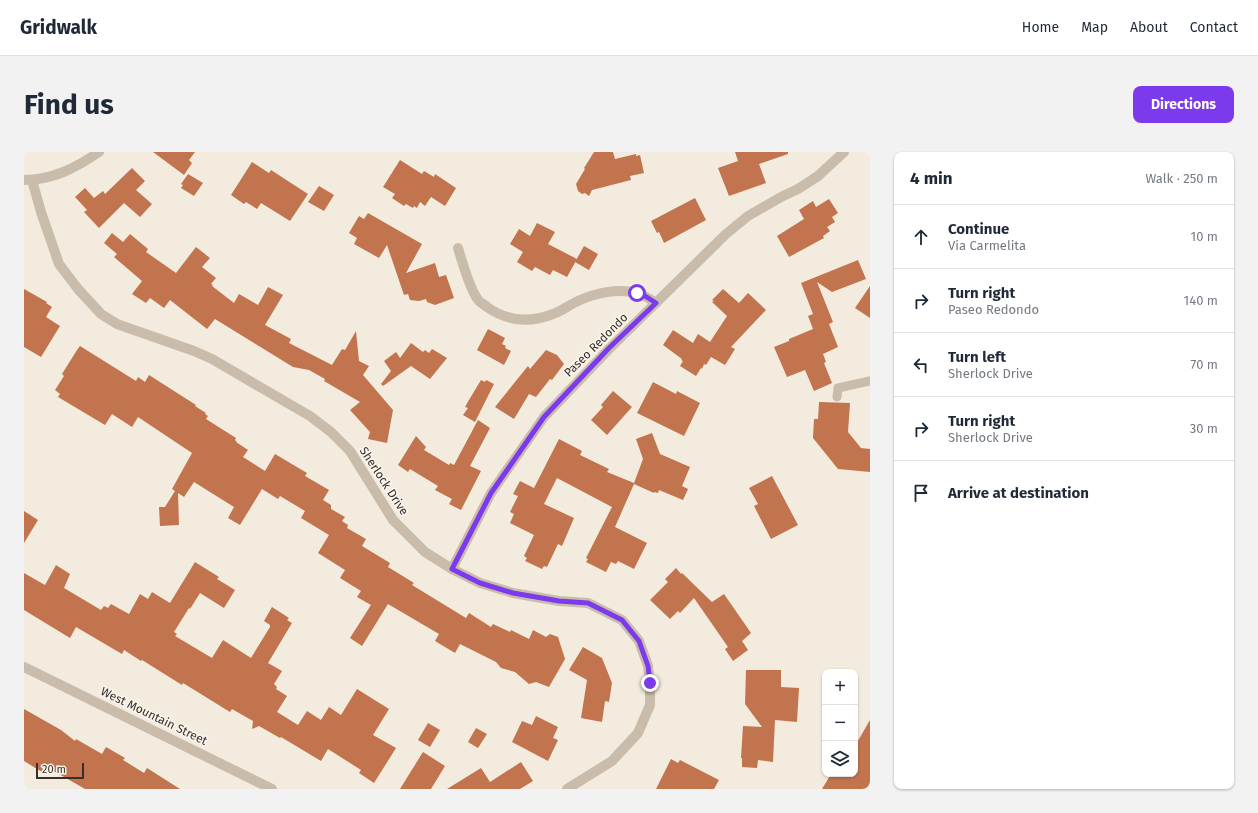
<!DOCTYPE html>
<meta charset="utf-8">
<style>
:root{--surface:#fff;--page:#f2f2f3;--text:#1f2937;--muted:#747a83;--line:#e0e1e3;--accent:#7c3aed}
body{margin:0;font-family:"Fira Sans",sans-serif;background:var(--page);color:var(--text)}
.controls{position:absolute;right:12px;bottom:12px;display:grid;overflow:hidden;border-radius:8px;box-shadow:0 1px 3px #0004}
.controls button{width:36px;height:36px;display:grid;place-items:center;padding:0;border:0;border-bottom:1px solid var(--line);background:var(--surface);color:var(--text);font:20px sans-serif}
.scale{position:absolute;left:12px;bottom:10px;width:48px;box-sizing:border-box;padding-left:4px;border:2px solid #382f2a;border-top:0;font-size:11px;line-height:14px;white-space:nowrap;color:#382f2a;-webkit-text-stroke:3px #f9f4eb;paint-order:stroke}
.stop{position:absolute;width:12px;height:12px;margin:-9px;border:3px solid #7c3aed;border-radius:50%;background:#fff}
.stop.end{background:#7c3aed;border-color:#fff;box-shadow:0 1px 4px #0008}
.list{margin:0;padding:0;list-style:none}
h2{display:flex;justify-content:space-between;align-items:center;height:52px;margin:0;padding:0 16px;font-size:17px}
h2 small{font-size:13px;font-weight:400;color:var(--muted)}
.list li{display:grid;grid-template-columns:26px 1fr auto;gap:12px;align-items:center;box-sizing:border-box;height:64px;padding:0 16px;border-top:1px solid var(--line)}
.list b{display:block;font-size:15px;white-space:nowrap}
.list p{margin:0;font-size:13px;white-space:nowrap;color:var(--muted)}
.list em{font-size:13px;font-style:normal;color:var(--muted)}
.icon{flex:none;width:22px;height:22px;fill:none;stroke:currentColor;stroke-width:2;stroke-linecap:round;stroke-linejoin:round}
.map{position:relative;flex:none;width:846px;height:637px;overflow:hidden;border-radius:8px}
header{display:flex;align-items:center;gap:24px;box-sizing:border-box;height:56px;padding:0 20px;background:var(--surface);border-bottom:1px solid var(--line)}
header strong{font-size:19px}
nav{display:flex;gap:22px;margin-inline-start:auto;font-size:14px}
.intro{display:flex;align-items:center;justify-content:space-between;box-sizing:border-box;height:96px;padding:0 24px}
h1{margin:0;font-size:28px}
.button{padding:10px 18px;border-radius:8px;background:var(--accent);color:#fff;font-size:14px;font-weight:700}
main{display:flex;gap:24px;padding:0 24px}
aside{flex:1;background:var(--surface);border-radius:8px;box-shadow:0 1px 3px #0004}
.map>svg:first-child{display:block}
</style>
<header>
<strong>Gridwalk</strong>
<nav><a>Home</a><a>Map</a><a>About</a><a>Contact</a></nav>
</header>
<div class="intro"><h1>Find us</h1><a class="button">Directions</a></div>
<main>
<div class="map">
<svg width="846" height="637" viewBox="0 0 846 637">
<rect width="100%" height="100%" fill="#f2ebde"/>
<g fill="#c1744d">
<path d="M 129,0 L 171,0 L 165,8 L 168,11 L 160,23 Z"/>
<path d="M 570,0 L 589,0 L 591,7 L 612,2 L 612,4 L 616,3 L 620,21 L 606,24 L 607,28 L 568,38 L 565,44 L 561,41 L 558,42 L 554,39 L 552,32 L 561,17 L 560,16 Z"/>
<path d="M 711,0 L 764,0 L 764,2 L 735,12 L 742,31 L 705,44 L 694,16 L 714,9 Z"/>
<path d="M 376,8 L 398,22 L 400,19 L 410,25 L 411,22 L 432,36 L 421,54 L 407,45 L 401,54 L 396,50 L 393,56 L 390,54 L 389,56 L 382,52 L 380,54 L 368,46 L 371,42 L 359,35 Z"/>
<path d="M 228,10 L 245,21 L 247,18 L 284,42 L 266,69 L 237,51 L 233,57 L 222,50 L 220,52 L 207,43 Z"/>
<path d="M 108,16 L 121,29 L 112,38 L 128,52 L 116,65 L 100,51 L 75,76 L 60,60 L 63,58 L 51,45 L 61,36 L 70,46 L 79,39 L 81,42 Z"/>
<path d="M 164,22 L 179,31 L 170,44 L 157,36 L 159,33 L 157,32 Z"/>
<path d="M 295,34 L 310,43 L 300,59 L 284,50 Z"/>
<path d="M 671,46 L 682,68 L 640,91 L 635,80 L 633,81 L 627,69 Z"/>
<path d="M 805,47 L 814,61 L 808,65 L 811,70 L 803,75 L 806,79 L 799,84 L 800,86 L 765,105 L 753,84 L 780,67 L 775,58 L 789,49 L 792,55 Z"/>
<path d="M 344,61 L 398,92 L 382,121 L 411,111 L 415,125 L 422,123 L 430,146 L 411,153 L 403,150 L 402,147 L 395,149 L 386,148 L 384,142 L 380,143 L 363,93 L 355,106 L 330,92 L 333,86 L 325,81 L 335,64 L 340,67 Z"/>
<path d="M 513,71 L 531,80 L 524,92 L 553,107 L 543,125 L 529,118 L 526,123 L 511,115 L 508,119 L 493,110 L 499,100 L 486,92 L 495,77 L 506,84 Z"/>
<path d="M 88,81 L 99,90 L 106,82 L 124,97 L 122,100 L 152,121 L 172,95 L 186,106 L 178,115 L 192,126 L 187,132 L 189,133 L 188,134 L 210,151 L 215,142 L 234,153 L 244,135 L 259,143 L 241,173 L 267,187 L 265,191 L 308,213 L 318,197 L 321,198 L 332,179 L 335,209 L 345,214 L 339,223 L 369,258 L 363,291 L 344,287 L 346,280 L 326,258 L 336,250 L 300,229 L 301,227 L 285,218 L 269,215 L 191,167 L 183,177 L 146,148 L 140,156 L 126,146 L 122,151 L 108,142 L 118,129 L 90,105 L 93,102 L 80,91 Z"/>
<path d="M 560,94 L 574,102 L 565,118 L 551,110 Z"/>
<path d="M 834,108 L 842,127 L 808,140 L 793,130 L 809,170 L 805,172 L 814,195 L 799,202 L 802,210 L 800,211 L 808,231 L 790,239 L 781,218 L 763,225 L 750,195 L 765,189 L 765,187 L 789,177 L 784,164 L 789,162 L 777,131 Z"/>
<path d="M 846,134 L 846,166 L 831,156 Z"/>
<path d="M 0,137 L 23,150 L 22,151 L 28,155 L 22,165 L 36,174 L 17,205 L 0,195 Z"/>
<path d="M 699,137 L 715,151 L 724,141 L 742,158 L 707,195 L 711,197 L 701,213 L 687,205 L 682,213 L 680,212 L 678,217 L 677,216 L 672,224 L 656,214 L 659,209 L 657,208 L 658,207 L 639,193 L 649,178 L 669,191 L 674,182 L 686,190 L 703,164 L 688,150 L 690,149 L 688,148 Z"/>
<path d="M 464,177 L 481,186 L 478,192 L 482,194 L 481,196 L 487,199 L 480,213 L 453,198 Z"/>
<path d="M 387,191 L 399,200 L 401,198 L 405,201 L 408,197 L 423,206 L 406,227 L 387,214 L 359,234 L 357,232 L 367,219 L 360,209 L 372,200 L 376,206 Z"/>
<path d="M 56,194 L 112,229 L 114,225 L 121,230 L 125,223 L 172,253 L 171,254 L 182,261 L 181,262 L 184,264 L 182,267 L 212,286 L 211,288 L 213,290 L 212,290 L 224,298 L 219,305 L 241,319 L 251,302 L 283,321 L 281,324 L 305,338 L 299,348 L 307,353 L 307,357 L 321,365 L 318,369 L 324,373 L 323,376 L 342,387 L 338,394 L 366,411 L 364,415 L 390,431 L 388,433 L 442,466 L 445,461 L 467,475 L 469,472 L 486,480 L 487,478 L 505,487 L 509,478 L 522,485 L 526,482 L 534,485 L 541,507 L 525,535 L 512,530 L 505,532 L 491,520 L 477,516 L 472,510 L 436,492 L 431,501 L 411,489 L 415,482 L 364,452 L 338,494 L 326,486 L 347,453 L 333,445 L 337,439 L 316,426 L 321,418 L 294,401 L 305,383 L 277,366 L 281,359 L 256,344 L 254,347 L 238,337 L 216,373 L 204,366 L 210,355 L 170,330 L 160,345 L 154,341 L 155,373 L 136,374 L 135,355 L 141,355 L 151,339 L 148,337 L 168,301 L 114,265 L 108,275 L 88,262 L 81,273 L 34,245 L 36,242 L 31,238 L 40,224 L 38,222 L 53,198 Z"/>
<path d="M 522,198 L 533,203 L 540,212 L 528,228 L 526,227 L 512,245 L 505,242 L 490,267 L 471,255 L 504,214 L 506,217 Z"/>
<path d="M 457,228 L 461,230 L 462,228 L 470,232 L 451,270 L 439,263 L 444,256 L 441,255 L 445,248 Z"/>
<path d="M 629,230 L 652,242 L 653,239 L 676,251 L 660,284 L 613,261 Z"/>
<path d="M 589,239 L 608,255 L 583,283 L 567,268 L 579,255 L 577,253 Z"/>
<path d="M 795,250 L 826,251 L 824,280 L 837,296 L 846,297 L 846,320 L 814,317 L 789,286 L 790,267 L 794,267 Z"/>
<path d="M 454,268 L 466,276 L 446,314 L 457,319 L 437,358 L 425,352 L 428,347 L 411,338 L 414,334 L 386,317 L 384,320 L 374,313 L 392,284 L 402,295 L 400,298 L 425,313 L 426,311 L 430,313 Z"/>
<path d="M 628,281 L 636,302 L 666,315 L 658,334 L 664,337 L 659,348 L 635,338 L 634,341 L 630,340 L 630,341 L 610,332 L 591,375 L 623,391 L 610,417 L 594,409 L 592,412 L 587,410 L 582,420 L 562,410 L 564,407 L 562,406 L 588,355 L 533,326 L 520,352 L 550,366 L 538,394 L 534,392 L 523,415 L 520,414 L 518,417 L 501,409 L 503,406 L 500,404 L 510,383 L 486,371 L 490,362 L 486,360 L 494,344 L 489,342 L 496,329 L 510,336 L 535,287 L 558,299 L 556,303 L 585,317 L 583,320 L 610,331 L 619,307 L 612,287 Z"/>
<path d="M 748,324 L 774,373 L 747,387 L 730,354 L 734,352 L 725,336 Z"/>
<path d="M 0,359 L 14,368 L 0,391 Z"/>
<path d="M 171,410 L 195,425 L 193,427 L 211,438 L 200,456 L 176,441 L 166,457 L 165,456 L 150,480 L 153,482 L 151,484 L 188,506 L 199,488 L 227,506 L 246,475 L 246,473 L 240,469 L 248,455 L 265,466 L 263,468 L 268,471 L 244,511 L 258,519 L 250,532 L 253,535 L 252,537 L 263,544 L 253,560 L 274,573 L 283,559 L 297,568 L 305,555 L 317,563 L 333,537 L 365,557 L 349,583 L 372,596 L 350,631 L 335,621 L 337,618 L 304,597 L 297,609 L 257,585 L 256,586 L 235,574 L 228,577 L 229,569 L 208,557 L 206,560 L 159,531 L 158,533 L 118,508 L 117,509 L 100,498 L 98,502 L 52,475 L 46,486 L 0,458 L 0,421 L 21,433 L 32,413 L 46,422 L 40,436 L 77,458 L 80,454 L 84,456 L 87,452 L 105,462 L 116,442 L 124,447 L 128,440 L 146,451 Z"/>
<path d="M 652,416 L 657,422 L 658,421 L 688,450 L 700,442 L 727,481 L 718,489 L 724,498 L 709,509 L 701,497 L 704,495 L 670,446 L 656,461 L 654,459 L 646,467 L 626,448 L 644,430 L 641,427 Z"/>
<path d="M 559,495 L 578,506 L 588,531 L 585,550 L 581,549 L 578,570 L 557,566 L 563,528 L 545,518 Z"/>
<path d="M 722,518 L 757,518 L 757,535 L 775,536 L 773,570 L 751,568 L 749,610 L 734,608 L 733,616 L 718,615 L 718,606 L 717,606 L 719,574 L 738,575 L 721,552 Z"/>
<path d="M 0,557 L 37,578 L 51,589 L 52,587 L 78,602 L 82,595 L 101,606 L 99,608 L 120,621 L 123,616 L 156,637 L 61,637 L 21,614 L 18,620 L 0,609 Z"/>
<path d="M 512,564 L 534,575 L 529,586 L 534,588 L 524,609 L 488,590 L 498,569 L 508,573 Z"/>
<path d="M 846,568 L 846,637 L 798,637 L 807,622 L 831,622 L 831,594 Z"/>
<path d="M 404,571 L 416,578 L 406,595 L 394,588 Z"/>
<path d="M 452,576 L 463,582 L 454,596 L 444,590 Z"/>
<path d="M 399,600 L 421,614 L 407,637 L 376,637 Z"/>
<path d="M 647,607 L 654,611 L 656,608 L 695,628 L 690,637 L 632,637 Z"/>
<path d="M 497,610 L 509,629 L 496,637 L 423,637 L 457,616 L 466,630 Z"/>
</g>
<g fill="none" stroke-linecap="round" stroke-linejoin="round">
<path stroke="#cabcab" stroke-width="9" d="M 813,245 L 814,236 L 846,229"/>
<g stroke="#cabcab" stroke-width="10">
<path d="M 0,28 C 28,28 52,16 75,0"/>
<path d="M 8,28 L 17,60 L 35,112 L 54,137 L 77,162 L 93,172 L 170,199 L 188,207 L 286,264 L 307,280 L 326,299 L 369,368 L 401,400 L 428,417 L 456,431 L 489,441 L 535,449 L 564,451 L 598,468 L 615,489 L 624,514 L 626,531 L 626,553 L 614,581 L 588,609 L 543,637"/>
<path d="M 434,96 C 438,109 446,139 455,149 C 457,151 461,153 463,155 C 483,169 506,171 529,162 C 538,159 545,153 554,149 C 571,141 594,136 613,141 C 620,143 626,147 632,151"/>
<path d="M 428,417 L 467,341 L 520,265 L 585,197 L 702,82 L 724,64 L 757,45 L 774,37 L 794,24 L 820,0"/>
<path d="M 0,515 L 248,637"/>
</g>
</g>
<g fill="none" stroke-linecap="round" stroke-linejoin="round">
<path stroke="#7c3aed" stroke-width="5" d="M 613,141 L 621,144 L 632,151 L 585,196 L 520,265 L 467,341 L 428,417 L 456,431 L 489,441 L 535,449 L 564,451 L 598,468 L 615,489 L 624,514 L 626,531"/>
</g>
<g text-anchor="middle" dominant-baseline="central" stroke-width="3.5" stroke-linejoin="round" paint-order="stroke">
<g font-size="12" fill="#382f2a" stroke="#f9f4eb">
<text transform="translate(572 193) rotate(-45)">Paseo Redondo</text>
<text transform="translate(360 329) rotate(57)">Sherlock Drive</text>
<text transform="translate(130 564) rotate(26)">West Mountain Street</text>
</g>
</g>
</svg>
<div class="controls">
<button>+</button>
<button>−</button>
<button><svg class="icon" aria-label="layers" viewBox="0 0 24 24"><path d="M12 4l9 5-9 5-9-5zM3 14l9 5 9-5"/></svg></button>
</div>
<div class="scale">20 m</div>
<div class="stop" style="left:613px;top:141px"></div>
<div class="stop end" style="left:626px;top:531px"></div>
</div>
<aside>
<h2>4 min<small>Walk · 250 m</small></h2>
<ul class="list">
<li><svg class="icon" aria-label="ahead" viewBox="0 0 24 24"><path d="M12 20V5M6 11l6-6 6 6"/></svg><div><b>Continue</b><p>Via Carmelita</p></div><em>10 m</em></li>
<li><svg class="icon" aria-label="right" viewBox="0 0 24 24"><path d="M7 20v-9h11M14 6l5 5-5 5"/></svg><div><b>Turn right</b><p>Paseo Redondo</p></div><em>140 m</em></li>
<li><svg class="icon" aria-label="left" viewBox="0 0 24 24"><path d="M17 20v-9H6M10 6l-5 5 5 5"/></svg><div><b>Turn left</b><p>Sherlock Drive</p></div><em>70 m</em></li>
<li><svg class="icon" aria-label="right" viewBox="0 0 24 24"><path d="M7 20v-9h11M14 6l5 5-5 5"/></svg><div><b>Turn right</b><p>Sherlock Drive</p></div><em>30 m</em></li>
<li><svg class="icon" aria-label="arrive" viewBox="0 0 24 24"><path d="M6 21V4h12l-3 4 3 4H6"/></svg><div><b>Arrive at destination</b></div></li>
</ul>
</aside>
</main>
